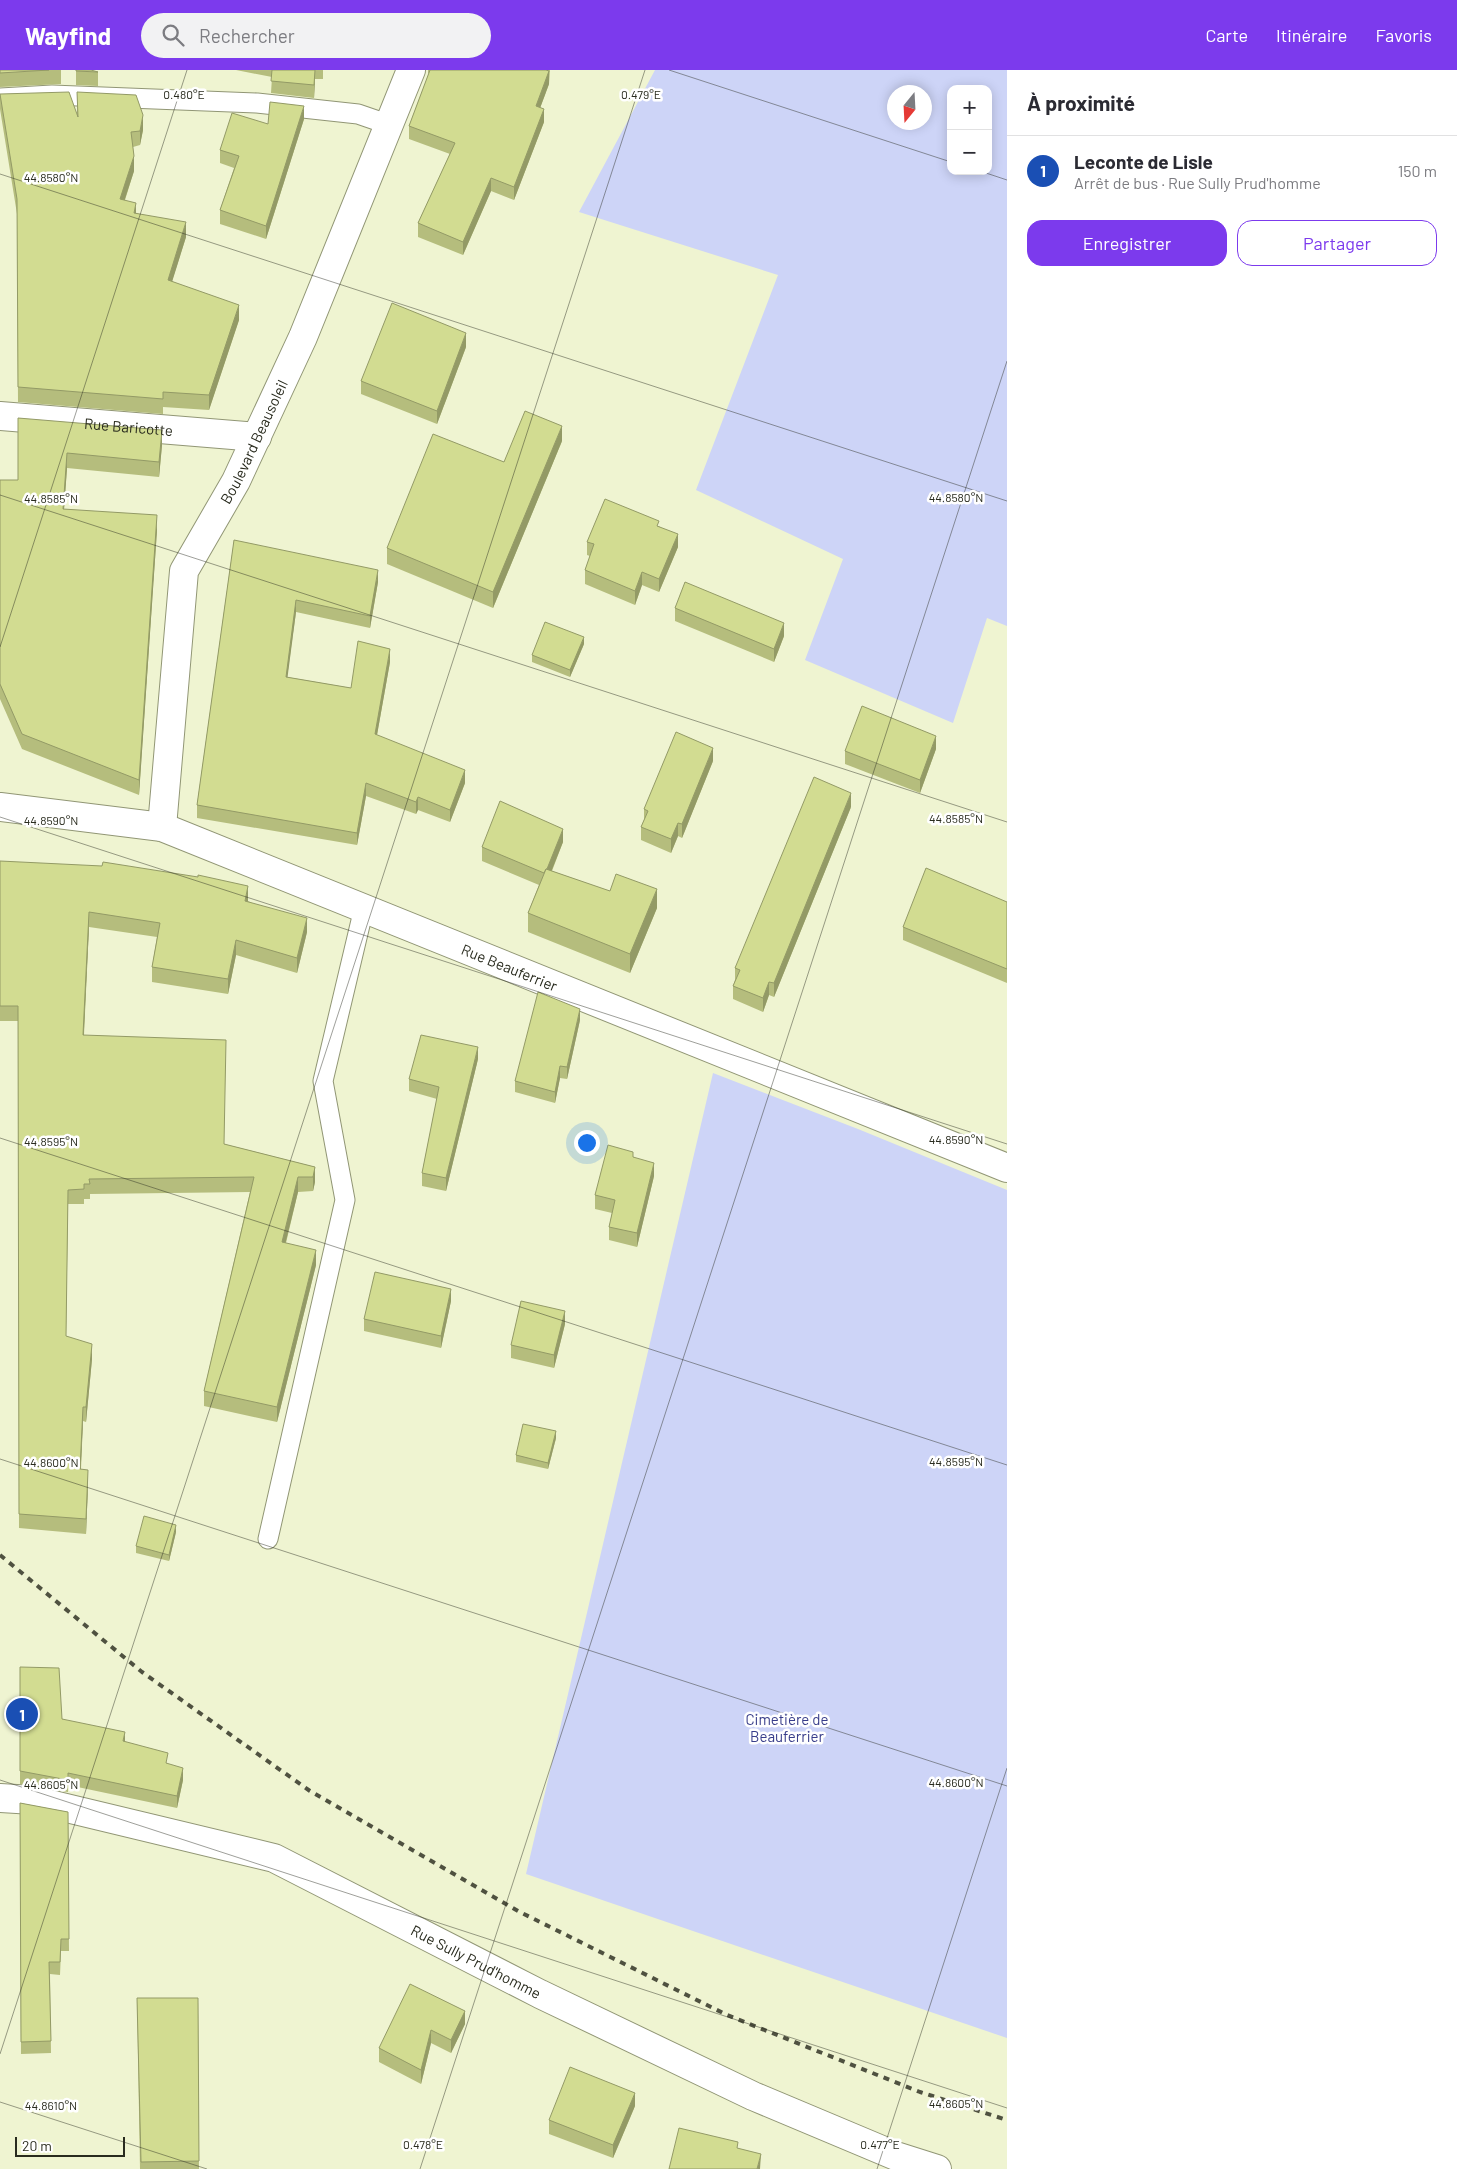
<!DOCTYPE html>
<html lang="fr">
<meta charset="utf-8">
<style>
:root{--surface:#fff;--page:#f2f2f3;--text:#2b2b33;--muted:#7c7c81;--line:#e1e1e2;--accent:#7c3aed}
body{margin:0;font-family:Barlow,sans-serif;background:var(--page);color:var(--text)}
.controls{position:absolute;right:15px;top:15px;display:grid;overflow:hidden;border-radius:10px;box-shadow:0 2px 12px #0003}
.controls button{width:45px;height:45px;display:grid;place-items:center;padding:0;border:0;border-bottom:1px solid var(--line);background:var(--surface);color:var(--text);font:25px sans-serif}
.compass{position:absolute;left:887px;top:15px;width:45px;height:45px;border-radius:50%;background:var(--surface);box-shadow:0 2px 12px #0003;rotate:198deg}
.scale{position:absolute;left:15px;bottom:12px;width:110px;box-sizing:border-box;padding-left:5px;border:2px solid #292b1e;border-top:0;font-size:14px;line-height:18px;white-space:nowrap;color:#292b1e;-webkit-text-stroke:4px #fff;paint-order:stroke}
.you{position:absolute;left:586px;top:1072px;width:18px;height:18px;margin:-12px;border:4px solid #fff;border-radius:50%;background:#1a73e8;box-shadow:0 0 0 8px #1a73e833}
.badge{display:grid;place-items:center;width:32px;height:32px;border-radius:50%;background:var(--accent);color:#fff;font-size:16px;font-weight:700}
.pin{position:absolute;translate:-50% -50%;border:2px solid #fff;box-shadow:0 1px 5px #0006}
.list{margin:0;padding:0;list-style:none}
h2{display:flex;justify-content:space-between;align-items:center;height:65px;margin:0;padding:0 20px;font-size:21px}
h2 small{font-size:16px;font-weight:400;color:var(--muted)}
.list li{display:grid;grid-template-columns:32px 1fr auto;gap:15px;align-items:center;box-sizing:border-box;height:70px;padding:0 20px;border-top:1px solid var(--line)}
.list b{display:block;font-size:19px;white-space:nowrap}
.list p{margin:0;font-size:16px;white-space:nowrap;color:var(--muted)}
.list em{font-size:16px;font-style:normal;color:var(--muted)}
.actions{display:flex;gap:10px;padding:15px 20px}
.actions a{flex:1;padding:11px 0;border:1px solid var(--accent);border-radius:15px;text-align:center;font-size:18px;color:var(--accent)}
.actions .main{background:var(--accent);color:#fff}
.icon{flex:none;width:28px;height:28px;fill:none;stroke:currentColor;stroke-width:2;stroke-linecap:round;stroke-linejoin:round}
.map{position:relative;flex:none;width:1007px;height:2099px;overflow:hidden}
header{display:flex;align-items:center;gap:30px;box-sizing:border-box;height:70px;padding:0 25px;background:var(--accent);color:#fff}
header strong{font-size:24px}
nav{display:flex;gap:28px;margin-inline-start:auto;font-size:18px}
.search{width:350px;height:45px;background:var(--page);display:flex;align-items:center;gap:12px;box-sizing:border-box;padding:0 18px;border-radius:28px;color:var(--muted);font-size:19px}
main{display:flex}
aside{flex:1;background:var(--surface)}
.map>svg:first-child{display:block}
</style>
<header>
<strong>Wayfind</strong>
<div class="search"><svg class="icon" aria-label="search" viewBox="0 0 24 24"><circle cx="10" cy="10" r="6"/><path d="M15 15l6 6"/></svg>Rechercher</div>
<nav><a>Carte</a><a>Itinéraire</a><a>Favoris</a></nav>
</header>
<main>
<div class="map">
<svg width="1007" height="2099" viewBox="0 0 1007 2099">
<rect width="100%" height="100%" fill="#eff4d1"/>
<g fill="#cdd4f7" fill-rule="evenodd">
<path d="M 655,0 L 1007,0 L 1007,556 L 987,548 L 953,653 L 805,590 L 843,489 L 696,420 L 778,205 L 579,142 ZM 951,19 L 988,19 L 988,101 L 951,101 ZM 924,22 L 924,52 L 894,52 L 894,22 Z"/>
<path d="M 713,1003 L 858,1059 L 1007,1120 L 1007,1968 L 526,1804 Z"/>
</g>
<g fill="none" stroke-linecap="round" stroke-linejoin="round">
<defs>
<g id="service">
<path d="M 0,28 L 52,25 L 257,33 L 358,44 L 390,55"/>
<path d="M 268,1469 L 345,1130 L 323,1011 L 364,838"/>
</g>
<g id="minor">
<path id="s1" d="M 0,346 L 257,367"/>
<path id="s2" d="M 0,737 L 162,757 L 1007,1098"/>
<path id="s3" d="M 162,757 L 184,501 L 236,411 L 303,267 L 411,0"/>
<path id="s4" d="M 0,1728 L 33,1730 L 274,1788 L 540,1924 L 753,2026 L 896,2086 L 937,2099"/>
</g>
</defs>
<use href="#service" stroke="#919675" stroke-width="21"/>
<use href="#minor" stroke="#919675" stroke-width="30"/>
<use href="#service" stroke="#fff" stroke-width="19"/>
<use href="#minor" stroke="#fff" stroke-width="28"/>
<path stroke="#4f5140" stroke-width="4" stroke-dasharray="6 6" stroke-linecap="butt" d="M 0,1485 L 142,1602 L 310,1721 L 518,1841 L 727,1945 L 920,2022 L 1007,2050"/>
</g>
<g fill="#b5bd7d">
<path d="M 0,0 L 61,0 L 61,14 L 0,17 Z"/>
<path d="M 76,0 L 98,2 L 98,16 L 76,15 Z"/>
<path d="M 236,0 L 323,0 L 323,9 L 315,9 L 314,28 L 271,23 L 272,7 Z"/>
<path d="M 428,0 L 550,0 L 549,14 L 540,38 L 544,52 L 514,130 L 491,121 L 463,185 L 418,167 L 418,153 L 450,84 L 409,69 L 409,56 L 429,3 L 428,3 Z"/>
<path d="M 77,22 L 143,60 L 140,75 L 133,77 L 134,101 L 125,130 L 136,143 L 186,167 L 172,211 L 239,250 L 209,340 L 163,337 L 163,344 L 18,332 L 17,144 L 0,39 L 0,24 L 77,45 Z"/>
<path d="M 304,49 L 266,169 L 220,154 L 220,140 L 234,98 L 220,93 L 220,80 L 268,54 Z"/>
<path d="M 466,277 L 437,354 L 361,324 L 361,311 Z"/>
<path d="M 18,348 L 162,375 L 159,407 L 67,398 L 64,439 L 157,460 L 139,725 L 22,679 L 0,629 L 0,410 L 18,410 Z"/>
<path d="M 562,371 L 493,538 L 387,494 L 387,478 L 504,392 Z"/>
<path d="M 659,456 L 678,477 L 659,522 L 642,515 L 635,535 L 585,514 L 585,500 L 590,486 L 587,485 L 587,472 Z"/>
<path d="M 234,470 L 378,512 L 370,558 L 296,542 L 287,607 L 351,618 L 390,592 L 377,665 L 465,713 L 450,752 L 418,740 L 416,744 L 366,726 L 357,775 L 197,748 L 197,735 Z"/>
<path d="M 675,538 L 784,566 L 774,592 L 675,551 Z"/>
<path d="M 584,574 L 570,607 L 532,592 L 532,585 Z"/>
<path d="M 936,679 L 920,723 L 845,694 L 845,681 Z"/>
<path d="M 713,691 L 682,768 L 678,766 L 671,783 L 641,770 L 641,757 L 644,750 L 644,739 Z"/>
<path d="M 851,737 L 774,927 L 769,925 L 763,942 L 733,929 L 733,916 L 735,910 L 735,898 Z"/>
<path d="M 563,772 L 552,801 L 657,838 L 630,903 L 528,862 L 528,843 L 539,815 L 482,791 L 482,777 Z"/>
<path d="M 0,791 L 248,831 L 307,862 L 297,903 L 236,885 L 228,924 L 152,912 L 152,897 L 157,867 L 89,857 L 84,965 L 224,1074 L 315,1097 L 315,1112 L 313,1121 L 298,1122 L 286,1173 L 316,1195 L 277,1352 L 204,1336 L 204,1321 L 250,1122 L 90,1124 L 90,1129 L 84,1129 L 84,1134 L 68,1134 L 66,1266 L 92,1289 L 86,1352 L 83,1351 L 81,1399 L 88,1415 L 86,1464 L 19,1458 L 18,951 L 0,951 Z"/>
<path d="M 1007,832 L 1007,913 L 903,870 L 903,857 Z"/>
<path d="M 580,950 L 567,1009 L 560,1008 L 555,1033 L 515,1022 L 515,1011 Z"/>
<path d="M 478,989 L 446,1121 L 422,1116 L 422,1103 L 437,1029 L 409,1021 L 409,1009 Z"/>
<path d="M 633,1087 L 654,1106 L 637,1177 L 609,1170 L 609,1157 L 612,1143 L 595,1139 L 595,1125 Z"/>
<path d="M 451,1231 L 441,1278 L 364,1261 L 364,1249 Z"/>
<path d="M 565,1254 L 554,1298 L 511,1288 L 511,1275 Z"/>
<path d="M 556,1368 L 548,1399 L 516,1392 L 516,1385 Z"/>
<path d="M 176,1462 L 169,1491 L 136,1483 L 136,1476 Z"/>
<path d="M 20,1597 L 62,1649 L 125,1672 L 168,1694 L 183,1710 L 177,1738 L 68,1715 L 68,1722 L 20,1714 Z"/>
<path d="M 20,1733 L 68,1742 L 69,1881 L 61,1881 L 60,1905 L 50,1904 L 51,1983 L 21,1984 Z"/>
<path d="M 137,1928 L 198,1928 L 199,2099 L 140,2099 Z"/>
<path d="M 465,1941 L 465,1954 L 451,1983 L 431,1973 L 421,2014 L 379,1992 L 379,1978 Z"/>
<path d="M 635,2036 L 613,2088 L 549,2064 L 549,2050 Z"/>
</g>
<g fill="#939a66">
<path d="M 315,0 L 315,9 L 314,28 L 314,15 Z"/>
<path d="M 549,1 L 549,14 L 536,49 L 536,36 Z"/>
<path d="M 304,36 L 304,49 L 266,169 L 266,156 Z"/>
<path d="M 544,39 L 544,52 L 514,130 L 514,117 Z"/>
<path d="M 143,45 L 143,60 L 140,75 L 140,61 Z"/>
<path d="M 134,86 L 134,101 L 120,144 L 120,129 Z"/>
<path d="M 491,108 L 491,121 L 463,185 L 463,172 Z"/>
<path d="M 136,133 L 136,147 L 134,143 Z"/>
<path d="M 186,152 L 186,167 L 168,225 L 168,210 Z"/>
<path d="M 239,235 L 239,250 L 209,340 L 209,325 Z"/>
<path d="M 466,263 L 466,277 L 437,354 L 437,341 Z"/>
<path d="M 562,356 L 562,371 L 493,538 L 493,522 Z"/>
<path d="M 162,360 L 162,375 L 159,407 L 159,392 Z"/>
<path d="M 67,383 L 67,398 L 63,454 L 63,439 Z"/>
<path d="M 157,445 L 157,460 L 139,725 L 139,710 Z"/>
<path d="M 678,464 L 678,477 L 659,522 L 659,509 Z"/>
<path d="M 378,500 L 378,512 L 370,558 L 370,546 Z"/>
<path d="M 642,502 L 642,515 L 635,535 L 635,521 Z"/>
<path d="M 296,530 L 296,542 L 286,619 L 286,607 Z"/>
<path d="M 784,553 L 784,566 L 774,592 L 774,579 Z"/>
<path d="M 584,567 L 584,574 L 570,607 L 570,600 Z"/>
<path d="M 390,579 L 390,592 L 375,676 L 375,664 Z"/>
<path d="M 936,666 L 936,679 L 920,723 L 920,710 Z"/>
<path d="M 713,678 L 713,691 L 682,768 L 682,754 Z"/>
<path d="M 465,700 L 465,713 L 450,752 L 450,740 Z"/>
<path d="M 366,713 L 366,726 L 357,775 L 357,763 Z"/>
<path d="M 851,723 L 851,737 L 774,927 L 774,913 Z"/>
<path d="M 418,727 L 418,740 L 416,744 L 416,732 Z"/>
<path d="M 678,753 L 678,766 L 671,783 L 671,769 Z"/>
<path d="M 563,759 L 563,772 L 545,817 L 545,804 Z"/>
<path d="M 248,816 L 248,831 L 245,845 L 245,831 Z"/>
<path d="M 657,819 L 657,838 L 630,903 L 630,884 Z"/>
<path d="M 89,842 L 89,857 L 83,980 L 83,965 Z"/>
<path d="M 307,848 L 307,862 L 297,903 L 297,888 Z"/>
<path d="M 236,870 L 236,885 L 228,924 L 228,909 Z"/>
<path d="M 769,912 L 769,925 L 763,942 L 763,928 Z"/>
<path d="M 580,939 L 580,950 L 567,1009 L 567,997 Z"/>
<path d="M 478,977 L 478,989 L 446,1121 L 446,1108 Z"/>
<path d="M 560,996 L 560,1008 L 555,1033 L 555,1022 Z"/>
<path d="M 654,1093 L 654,1106 L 637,1177 L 637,1163 Z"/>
<path d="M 315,1097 L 315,1112 L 313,1121 L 313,1107 Z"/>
<path d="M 298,1107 L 298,1122 L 282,1187 L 282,1172 Z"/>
<path d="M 316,1180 L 316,1195 L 277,1352 L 277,1337 Z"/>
<path d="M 451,1219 L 451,1231 L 441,1278 L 441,1266 Z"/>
<path d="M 565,1241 L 565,1254 L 554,1298 L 554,1285 Z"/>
<path d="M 92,1274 L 92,1289 L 86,1352 L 86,1337 Z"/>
<path d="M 83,1337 L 83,1351 L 80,1413 L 80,1399 Z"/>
<path d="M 556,1361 L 556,1368 L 548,1399 L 548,1393 Z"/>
<path d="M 88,1400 L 88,1415 L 86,1464 L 86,1449 Z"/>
<path d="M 176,1455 L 176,1462 L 169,1491 L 169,1485 Z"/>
<path d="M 125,1662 L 125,1674 L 123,1671 Z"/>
<path d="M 183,1698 L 183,1710 L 177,1738 L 177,1726 Z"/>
<path d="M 465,1941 L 465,1954 L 451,1983 L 451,1970 Z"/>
<path d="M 431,1960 L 431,1973 L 421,2014 L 421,2000 Z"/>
<path d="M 635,2023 L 635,2036 L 613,2088 L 613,2075 Z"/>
<path d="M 761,2084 L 760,2099 L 757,2099 Z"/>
</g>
<g fill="#d2dc91" stroke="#939a66">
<path d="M 0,0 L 49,0 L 0,3 Z"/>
<path d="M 76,0 L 91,0 L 98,2 L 76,1 Z"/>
<path d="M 272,0 L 315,0 L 314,15 L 271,11 Z"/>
<path d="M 430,0 L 546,0 L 549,1 L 536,36 L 544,39 L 514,117 L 491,108 L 463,172 L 418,153 L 455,73 L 409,56 Z"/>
<path d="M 69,22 L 78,47 L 77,22 L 136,25 L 143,45 L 140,61 L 131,62 L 134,86 L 120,129 L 136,133 L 134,143 L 186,152 L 168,210 L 239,235 L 209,325 L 163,322 L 163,329 L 18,317 L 17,129 L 0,24 Z"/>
<path d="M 270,32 L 304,36 L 266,156 L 220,140 L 239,86 L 220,80 L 232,43 L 268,54 Z"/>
<path d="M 392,233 L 466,263 L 437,341 L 361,311 Z"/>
<path d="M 525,341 L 562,356 L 493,522 L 387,478 L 433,364 L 504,392 Z"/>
<path d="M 18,348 L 162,360 L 159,392 L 67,383 L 63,439 L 157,445 L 139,710 L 22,664 L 0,614 L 0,410 L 18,410 Z"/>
<path d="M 605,429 L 659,451 L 657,456 L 678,464 L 659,509 L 642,502 L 635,521 L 585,500 L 594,474 L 587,472 Z"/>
<path d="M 234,470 L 378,500 L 370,546 L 296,530 L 286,607 L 351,618 L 358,571 L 390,579 L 375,664 L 465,700 L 450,740 L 418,727 L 416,732 L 366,713 L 357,763 L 197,735 Z"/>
<path d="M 685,512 L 784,553 L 774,579 L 675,538 Z"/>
<path d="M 545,552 L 584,567 L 570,600 L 532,585 Z"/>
<path d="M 862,636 L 936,666 L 920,710 L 845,681 Z"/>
<path d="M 676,662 L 713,678 L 682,754 L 678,753 L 671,769 L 641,757 L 648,741 L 644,739 Z"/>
<path d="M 814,707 L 851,723 L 774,913 L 769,912 L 763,928 L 733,916 L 740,900 L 735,898 Z"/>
<path d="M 500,731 L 563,759 L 547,799 L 546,799 L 544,803 L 482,777 Z"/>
<path d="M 0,791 L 102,796 L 103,792 L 198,807 L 198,805 L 248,816 L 245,831 L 307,848 L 297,888 L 236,870 L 228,909 L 152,897 L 160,853 L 89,842 L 83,965 L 226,970 L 224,1074 L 315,1097 L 313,1107 L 298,1107 L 282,1172 L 316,1180 L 277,1337 L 204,1321 L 254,1107 L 89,1109 L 90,1114 L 84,1114 L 84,1119 L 68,1120 L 66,1266 L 92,1274 L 86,1337 L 83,1337 L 80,1399 L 88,1400 L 86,1449 L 19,1444 L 18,936 L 0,936 Z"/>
<path d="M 926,798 L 1007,832 L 1007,899 L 903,857 Z"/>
<path d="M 546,799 L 610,821 L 616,804 L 657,819 L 630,884 L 528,843 Z"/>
<path d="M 538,922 L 580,939 L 567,997 L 560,996 L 555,1022 L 515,1011 Z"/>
<path d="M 421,965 L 478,977 L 446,1108 L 422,1103 L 439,1017 L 409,1009 Z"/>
<path d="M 608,1075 L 633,1082 L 633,1087 L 654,1093 L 637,1163 L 609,1157 L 615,1130 L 595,1125 Z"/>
<path d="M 375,1202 L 451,1219 L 441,1266 L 364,1249 Z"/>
<path d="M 521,1231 L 565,1241 L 554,1285 L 511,1275 Z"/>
<path d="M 523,1354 L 556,1361 L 548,1393 L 516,1385 Z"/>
<path d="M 144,1446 L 176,1455 L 169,1485 L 136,1476 Z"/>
<path d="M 20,1597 L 59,1598 L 62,1649 L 125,1662 L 123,1671 L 168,1683 L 166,1693 L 183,1698 L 177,1726 L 68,1703 L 68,1710 L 20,1701 Z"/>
<path d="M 20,1733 L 68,1742 L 69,1869 L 61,1869 L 60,1892 L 49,1892 L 51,1971 L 21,1972 Z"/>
<path d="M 410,1914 L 465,1941 L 451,1970 L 431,1960 L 421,2000 L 379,1978 Z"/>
<path d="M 137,1928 L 198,1928 L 199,2091 L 141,2092 Z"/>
<path d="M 570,1997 L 635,2023 L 613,2075 L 549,2050 Z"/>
<path d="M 679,2058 L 738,2072 L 737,2078 L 761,2084 L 757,2099 L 669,2099 Z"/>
</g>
<path fill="none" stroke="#292b1e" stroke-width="1" stroke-opacity="0.45" d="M 669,0 L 951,92M 980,101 L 1007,110M 0,104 L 1007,431M 0,425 L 1007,752M 0,577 L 187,0M 0,747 L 1007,1074M 0,1068 L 1007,1395M 0,1389 L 1007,1716M 0,1710 L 1007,2038M 0,1984 L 645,0M 0,2032 L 207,2099M 420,2099 L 1007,291M 877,2099 L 1007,1698"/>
<g text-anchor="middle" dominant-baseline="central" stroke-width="5" stroke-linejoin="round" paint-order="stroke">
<g font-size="15" fill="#292b1e" stroke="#fff">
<text stroke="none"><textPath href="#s1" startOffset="129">Rue Baricotte</textPath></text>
<text stroke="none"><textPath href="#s3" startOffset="404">Boulevard Beausoleil</textPath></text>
<text stroke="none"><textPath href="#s2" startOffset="538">Rue Beauferrier</textPath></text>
<text stroke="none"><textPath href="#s4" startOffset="508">Rue Sully Prud'homme</textPath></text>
</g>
<g font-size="15" fill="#383d8a" stroke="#fff">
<text x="787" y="1649">Cimetière de<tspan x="787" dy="17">Beauferrier</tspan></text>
</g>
</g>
<g font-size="12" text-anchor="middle" fill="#292b1e" stroke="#fff" stroke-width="5" stroke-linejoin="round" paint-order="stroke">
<text x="184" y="29">0.480°E</text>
<text x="641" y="29">0.479°E</text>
<text x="51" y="112">44.8580°N</text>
<text x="956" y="432">44.8580°N</text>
<text x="51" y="433">44.8585°N</text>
<text x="956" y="753">44.8585°N</text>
<text x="51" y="755">44.8590°N</text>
<text x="956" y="1074">44.8590°N</text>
<text x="51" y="1076">44.8595°N</text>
<text x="956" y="1396">44.8595°N</text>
<text x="51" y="1397">44.8600°N</text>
<text x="956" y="1717">44.8600°N</text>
<text x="51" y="1719">44.8605°N</text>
<text x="956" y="2038">44.8605°N</text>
<text x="51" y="2040">44.8610°N</text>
<text x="423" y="2079">0.478°E</text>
<text x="880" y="2079">0.477°E</text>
</g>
</svg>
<div class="controls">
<button>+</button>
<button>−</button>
</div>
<svg class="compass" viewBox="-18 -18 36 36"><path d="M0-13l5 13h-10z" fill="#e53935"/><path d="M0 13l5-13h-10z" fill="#7c7c81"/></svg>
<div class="scale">20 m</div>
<div class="you"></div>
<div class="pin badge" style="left:22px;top:1644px;background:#1a4fb4">1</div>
</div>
<aside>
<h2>À proximité<small></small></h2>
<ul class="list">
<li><span class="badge" style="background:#1a4fb4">1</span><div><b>Leconte de Lisle</b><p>Arrêt de bus · Rue Sully Prud'homme</p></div><em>150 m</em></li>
</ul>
<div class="actions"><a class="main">Enregistrer</a><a>Partager</a></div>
</aside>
</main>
